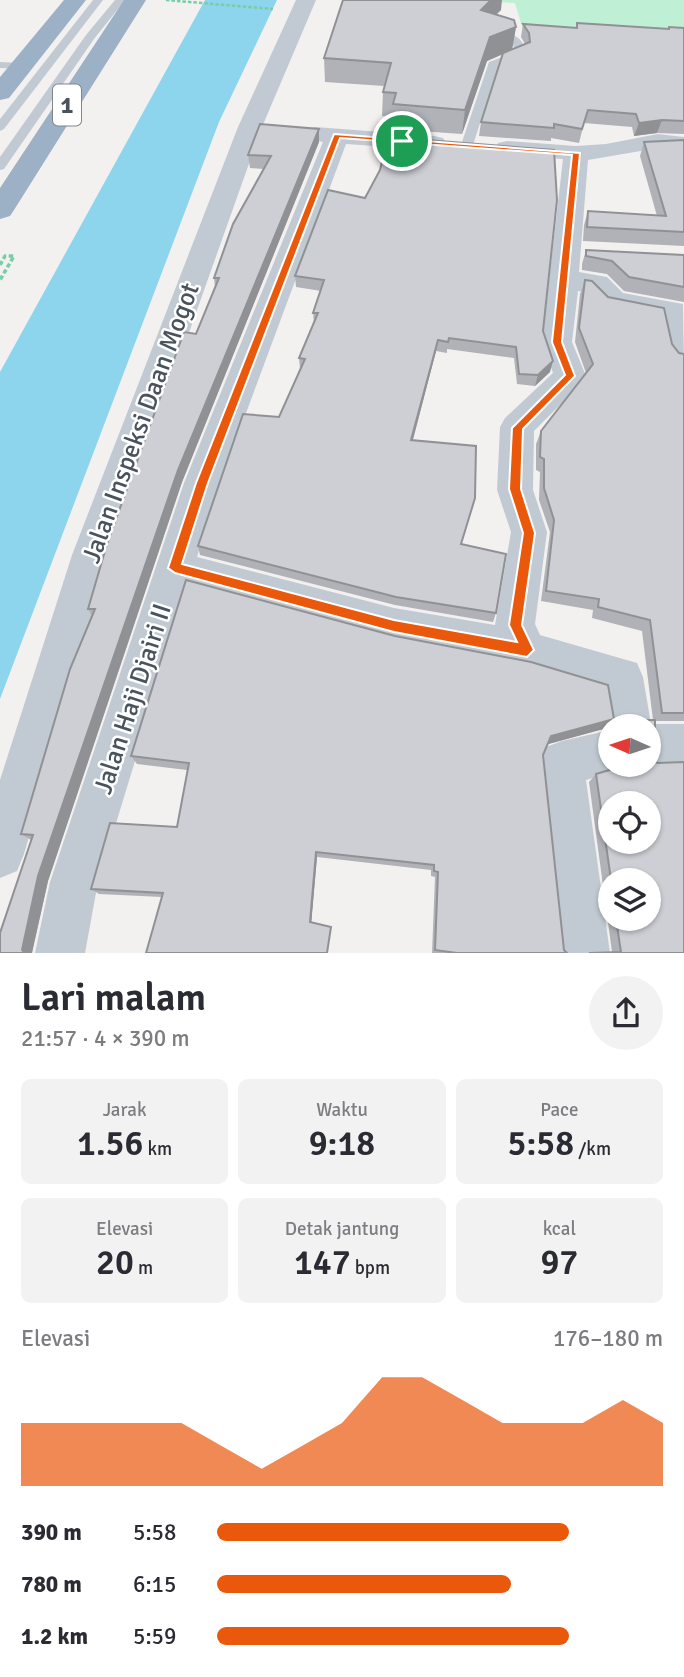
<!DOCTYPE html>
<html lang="id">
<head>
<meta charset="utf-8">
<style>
  :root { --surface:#fff; --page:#f2f2f3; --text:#2b2b33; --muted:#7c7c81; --accent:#ea580c }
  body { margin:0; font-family:Signika,sans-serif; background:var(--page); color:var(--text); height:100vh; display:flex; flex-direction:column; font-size:26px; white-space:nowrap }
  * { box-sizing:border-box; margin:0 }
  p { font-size:23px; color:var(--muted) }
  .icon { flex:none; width:38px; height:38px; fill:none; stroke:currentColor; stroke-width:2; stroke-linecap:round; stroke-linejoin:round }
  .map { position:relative; height:953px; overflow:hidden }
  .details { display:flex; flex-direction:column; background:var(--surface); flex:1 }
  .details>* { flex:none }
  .needle { width:46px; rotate:273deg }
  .fabs { position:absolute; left:598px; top:714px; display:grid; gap:14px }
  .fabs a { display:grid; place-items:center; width:63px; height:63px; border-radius:50%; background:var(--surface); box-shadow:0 2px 5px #0004; font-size:35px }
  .pin { position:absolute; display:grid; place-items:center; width:60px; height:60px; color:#fff; margin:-30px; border:4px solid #fff; border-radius:50%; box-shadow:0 2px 7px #0007 }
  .round { display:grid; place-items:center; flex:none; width:74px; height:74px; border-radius:37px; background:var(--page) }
  .summary { display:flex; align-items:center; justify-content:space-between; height:119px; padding:0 21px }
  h1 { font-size:38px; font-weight:600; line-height:52px }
  .stats { display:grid; grid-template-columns:repeat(3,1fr); gap:10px; height:119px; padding:7px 21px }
  .stats div { display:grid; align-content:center; border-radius:10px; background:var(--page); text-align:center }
  .stats b { font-size:35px; font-weight:600 }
  .stats small { font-size:19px; font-weight:400 }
  .stats p { font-size:19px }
  .chart { height:196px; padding:14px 21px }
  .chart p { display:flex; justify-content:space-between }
  .chart svg { width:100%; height:126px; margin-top:7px; fill:var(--accent); opacity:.7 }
  ul { padding:0 21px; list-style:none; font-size:23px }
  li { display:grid; grid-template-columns:112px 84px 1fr; align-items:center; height:52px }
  li i { height:18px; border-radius:9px; background:var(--accent) }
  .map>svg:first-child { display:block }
  .green { fill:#bfefd4 }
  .water { fill:#8dd5ec }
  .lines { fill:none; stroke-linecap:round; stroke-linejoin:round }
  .path-far1 { stroke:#77cea6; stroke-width:2.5; stroke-dasharray:3.5 2; stroke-linecap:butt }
  .path { stroke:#77cea6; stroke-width:3.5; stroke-dasharray:4.5 2.5; stroke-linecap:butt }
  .service { fill:#c1cad2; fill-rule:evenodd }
  .minor { fill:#c1cad2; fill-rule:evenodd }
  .trunk { fill:#9cb0c6; fill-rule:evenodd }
  .wall { fill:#b0b2b7; fill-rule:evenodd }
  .shaded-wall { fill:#909195 }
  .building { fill:#cdcfd5; stroke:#909195; stroke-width:2; fill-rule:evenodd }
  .route { fill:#ea580c; stroke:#fff; stroke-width:2; fill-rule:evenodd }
  .labels { text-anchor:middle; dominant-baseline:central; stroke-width:5; stroke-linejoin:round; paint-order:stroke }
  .shield { fill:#fff; stroke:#7f878e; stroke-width:2 }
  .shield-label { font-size:24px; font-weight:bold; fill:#48535e }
  .street-label { font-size:26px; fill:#48535e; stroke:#fff }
</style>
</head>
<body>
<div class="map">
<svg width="684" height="953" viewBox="0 0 684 953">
  <rect width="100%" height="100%" fill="#f3f0f0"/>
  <path class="green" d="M448,0h236v41l-160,-8 -9,-30z"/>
  <path class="water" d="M205,0h72l-58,122 -219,577v-327z"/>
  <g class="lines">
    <path class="path-far1" d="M166,0l107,9"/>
    <path class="path" d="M0,265l5,-9h9l-14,24"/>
    <path class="service" d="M93,0h10l-99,129 -4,2v-12z
      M115,0h10l-31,39 -90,130 -4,1v-13l86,-122z
      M491,29c17,4 34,5 34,25l-26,10 -26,81 -6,4 -6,-4 28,-83 26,-10 -3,-11 -25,-7 -1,-2z
      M0,62l21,1 5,3 -5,3 -21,-1z"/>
    <path class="minor" d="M296,0h20l-54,127 -152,428 -86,299 -7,17 -17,7v-98l72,-225 166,-428z
      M315,127l119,9 9,2 3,5 -3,5 -9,2 -88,-6 -126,339 -23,74 197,51 101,17 16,-93 -14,-42 3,-63 5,-9 48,-45 -11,-31 21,-183 -56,-4 -9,-2 -3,-5 3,-5 9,-2 69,5 30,-2 52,-10 26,3v14l-26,-3 -70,12 -9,112 28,5 16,16 60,11 1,63 -11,-3 -5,-8 -8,-37 -56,-11 -15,-16 -11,-1 -6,51 14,34 -5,8 -47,47 -1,59 14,42 -12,92 5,11 97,28 6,14 8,47h33v44h-35l-8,-3h8v-39h-38v39h17l-1,3 -41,12 24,173h-50l-20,-190 6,-16 16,-6 48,-11 -7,-38 -76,-23 -133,-25 -206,-56 -90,294 -13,71h-50l15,-71 134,-399 139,-341 -16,-3 -4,-5 4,-5z"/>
    <path class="trunk" d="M64,0h22l-77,98 -9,2v-23z
      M124,0h22l-132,210 -4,6 -10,3v-31z"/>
  </g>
  <path class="wall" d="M501,10l-5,4 20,13 -4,22 13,-5 -4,-7 2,-13 53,4 1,-5 91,6 1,-2 15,1v106l-27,-1 -23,3 -2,-9 -48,-4 -5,20 -28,-5v3l-72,-5 2,-14 22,-68 -16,7 -25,73 -70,-5 1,-12 -11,-1 1,-24 1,-6 -59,-4 -1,-24z
    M684,140v106l-101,-5 1,-16 4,-14 69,5 -17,-60 4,-14z
    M319,142l-137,340 -134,399 -16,71 -1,-112 -10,-6 71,-218 -4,-7 127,-322 -1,-9 49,-109 -13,-1 -2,-13z
    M328,190l215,141 7,41 -15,14 -18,-2 -3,-26 -67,-9v4l-11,-2 -23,89 62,58 -14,47 35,68 -3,9 -98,-17 -195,-50 -2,-9 81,-129 21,-48 -1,-11 15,-35 -1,-10 8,-22 -25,-4 -1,-11z
    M586,250l98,5v47l-60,-11 -17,-17 -25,-4v-6z
    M585,280l87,64 7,9 5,1v367h-29v33l-6,6v-34h-33l5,-6h32l-11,-89 -50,-13 1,-8 -52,-9 9,-69 -11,-32 1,-28 -4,-2v-26l5,-13 45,-58 -11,-31 5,-48z
    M607,728l-59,16 -5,11 21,195 3,3h-135l3,-76 -4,-1v-6l-114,-13 -6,66 20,8 -169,-34 -63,-3 -8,-5 86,-62 10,-57 -50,-6 -6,-8z
    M596,774l88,179 -72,-1 -23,-170zM611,880l38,39h-38z"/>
  <path class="shaded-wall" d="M491,0h11l-1,10 -23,23 3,-23z
    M516,27l-4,23 -25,11 -25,73 3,-24 25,-73z
    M662,120l-5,13 -23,3 5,-13z
    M319,129v13l-137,340 -134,399 -16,72h-7l-3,-3 16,-74 140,-406z
    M438,340l-2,11 -26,99 1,-10z
    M553,361l-3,11 -15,14 3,-11z
    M614,719l-7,9 -62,17 6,-9z
    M316,852l1,5 -6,69 -1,-4z"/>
  <path class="building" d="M343,0h148l-10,10 33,10 2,7 -26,10 -25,73 -72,-6 3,-11 -13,-1 8,-29 -67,-5z
    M577,23l92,6v-2l15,1v93l-22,-1 -23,3 -3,-9 -48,-4 -6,19 -28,-5v4l-73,-6 22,-69 27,-11 -1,-9 -6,-9 54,4z
    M260,124l59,5 -141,341 -140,406 -16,74 3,3h-25v-20l33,-98 -12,-1 49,-165 25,-60h-7l19,-65 77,-212 12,2 23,-56h-5l19,-54 38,-68 -23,-1z
    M388,137l166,13 3,50 -14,131 10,30 -15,14 -19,-1 -3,-27 -67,-9 -1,4 -10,-2 -27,100 65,6 -1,52 -14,46 45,10 -10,59 -100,-16 -198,-51 45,-132 36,3 26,-58 -6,-1 19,-45h-5l11,-33 -29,-4 33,-86 37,8 15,-28z
    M684,140v92l-97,-5 1,-16 78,5 -22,-74z
    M586,250l98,5v32l-55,-10 -17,-16 -26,-5z
    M585,280l7,1 16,16 56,11 8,36 7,9 5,1v359h-22l-12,-93 -52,-13 1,-8 -53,-8 8,-71 -10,-32v-29l-4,-2 1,-26 52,-67 -14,-36z
    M186,580l209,56 136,26 77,23 6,34 -63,17 -8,19 21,195 3,3h-110l-22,-3 3,-78 -4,-1v-6l-118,-13 -6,70 21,5 -4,26h-181l17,-60 -72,-4 19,-66 67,4 12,-64 -58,-7z
    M621,720h34v34l-6,1v-29h-28z
    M649,760l9,3 26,-1v191h-95l32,-1 -5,-33h33v-39h-38l-15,-106 30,-9h23zM611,803h38v39h-38z"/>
  <path class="route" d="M334,134l246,19 -18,189 13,34 -52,53 -2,60 14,44 -13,92 12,25 -7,7 -133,-25 -219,-59 -7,-5 28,-85zM340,138l232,17 -20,187 13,33 -53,53 -3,61 14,44 -14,92 8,17 -123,-22 -212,-56 26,-81z"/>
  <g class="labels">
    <rect class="shield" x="53" y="84.5" width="28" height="41" rx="5"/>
    <g class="shield-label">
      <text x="67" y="105">1</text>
    </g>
    <g class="street-label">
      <text transform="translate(141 423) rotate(-70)">Jalan Inspeksi Daan Mogot</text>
      <text transform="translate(133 699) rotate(-72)">Jalan Haji Djairi II</text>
    </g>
  </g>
</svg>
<div class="fabs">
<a><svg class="needle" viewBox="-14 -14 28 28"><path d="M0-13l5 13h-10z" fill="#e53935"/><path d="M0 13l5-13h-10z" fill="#7c7c81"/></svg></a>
<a><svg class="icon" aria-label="locate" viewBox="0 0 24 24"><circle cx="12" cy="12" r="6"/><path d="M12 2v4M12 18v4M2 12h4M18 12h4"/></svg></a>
<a><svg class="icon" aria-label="layers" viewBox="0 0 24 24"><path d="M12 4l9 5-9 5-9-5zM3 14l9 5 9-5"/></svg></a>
</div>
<div class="pin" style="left:402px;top:141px;background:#1e9e55"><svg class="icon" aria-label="arrive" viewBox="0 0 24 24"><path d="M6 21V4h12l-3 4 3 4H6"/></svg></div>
</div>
<section class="details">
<div class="summary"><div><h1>Lari malam</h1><p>21:57 · 4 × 390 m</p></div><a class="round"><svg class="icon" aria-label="share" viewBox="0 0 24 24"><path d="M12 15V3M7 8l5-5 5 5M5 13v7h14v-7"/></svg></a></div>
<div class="stats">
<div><p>Jarak</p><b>1.56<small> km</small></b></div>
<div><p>Waktu</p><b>9:18</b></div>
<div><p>Pace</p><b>5:58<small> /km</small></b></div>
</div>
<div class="stats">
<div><p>Elevasi</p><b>20<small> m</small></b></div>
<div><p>Detak jantung</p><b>147<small> bpm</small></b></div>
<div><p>kcal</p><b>97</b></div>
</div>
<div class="chart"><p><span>Elevasi</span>176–180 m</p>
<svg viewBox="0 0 160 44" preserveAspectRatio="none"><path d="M0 44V22L10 22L20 22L30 22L40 22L50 30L60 38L70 30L80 22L90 6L100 6L110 14L120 22L130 22L140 22L150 14L160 22V44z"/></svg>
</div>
<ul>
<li><b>390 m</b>5:58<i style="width:79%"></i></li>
<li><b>780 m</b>6:15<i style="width:66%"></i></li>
<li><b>1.2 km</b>5:59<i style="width:79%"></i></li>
</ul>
</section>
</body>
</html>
